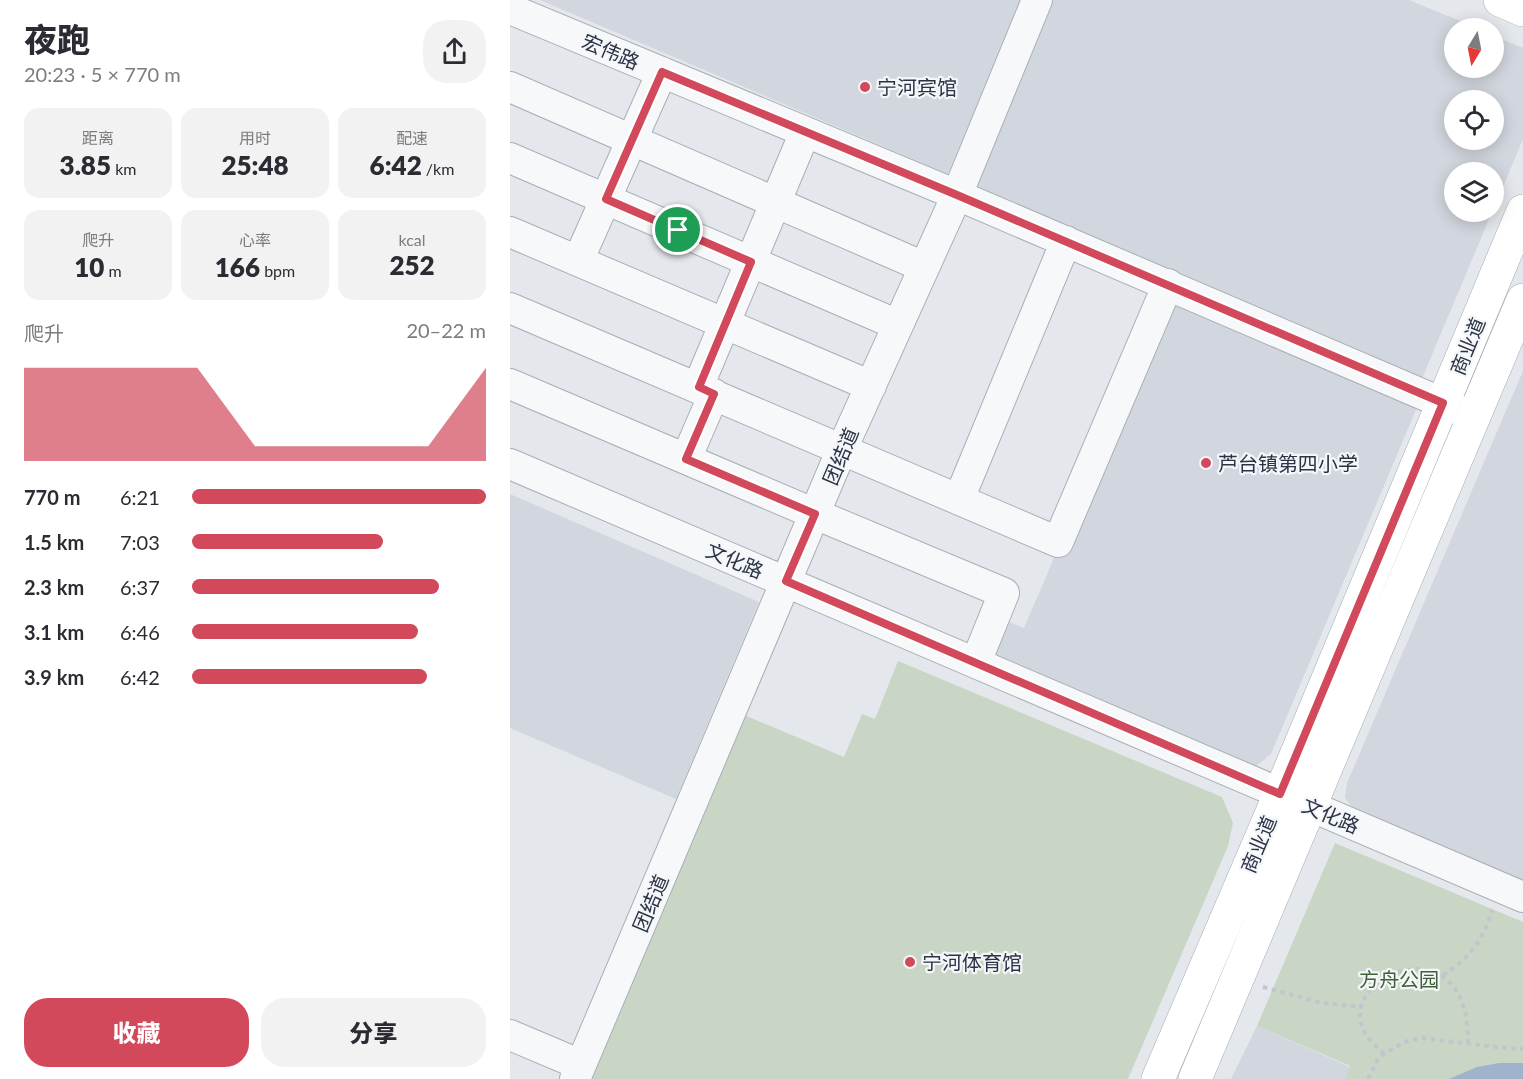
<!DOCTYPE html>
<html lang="zh">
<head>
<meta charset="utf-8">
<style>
  :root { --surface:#fff; --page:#f2f2f3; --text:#2b2b33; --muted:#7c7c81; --accent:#d1495b }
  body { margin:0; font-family:Lato,"Noto Sans SC",sans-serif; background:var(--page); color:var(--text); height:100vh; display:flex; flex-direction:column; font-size:22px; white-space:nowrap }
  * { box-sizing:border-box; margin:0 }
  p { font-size:20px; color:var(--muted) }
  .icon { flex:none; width:33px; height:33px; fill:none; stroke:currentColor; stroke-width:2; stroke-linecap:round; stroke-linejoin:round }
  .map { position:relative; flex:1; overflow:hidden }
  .panel { display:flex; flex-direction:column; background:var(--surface); width:510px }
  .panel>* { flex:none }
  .needle { width:39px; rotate:190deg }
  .controls { position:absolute; left:934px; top:18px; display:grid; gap:12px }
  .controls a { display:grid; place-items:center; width:60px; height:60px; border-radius:50%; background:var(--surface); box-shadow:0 3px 15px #0003; font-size:30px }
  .pin { position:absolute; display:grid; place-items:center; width:51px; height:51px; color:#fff; margin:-26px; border:3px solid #fff; border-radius:50%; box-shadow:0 2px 6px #0007 }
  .round { display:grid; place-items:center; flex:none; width:63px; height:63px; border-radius:24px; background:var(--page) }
  .headline { display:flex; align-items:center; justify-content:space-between; height:102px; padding:0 24px }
  h1 { font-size:33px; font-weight:800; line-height:45px }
  .figures { display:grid; grid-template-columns:repeat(3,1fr); gap:9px; height:102px; padding:6px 24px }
  .figures div { display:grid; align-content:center; border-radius:15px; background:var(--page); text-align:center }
  .figures b { font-size:26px; font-weight:800 }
  .figures small { font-size:16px; font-weight:400 }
  .figures p { font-size:16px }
  .chart { height:168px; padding:12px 24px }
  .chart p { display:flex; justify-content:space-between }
  .chart svg { width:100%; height:108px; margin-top:6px; fill:var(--accent); opacity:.7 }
  .button { display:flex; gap:12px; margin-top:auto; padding:12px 24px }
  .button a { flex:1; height:69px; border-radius:24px; background:var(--accent); color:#fff; font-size:24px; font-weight:800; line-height:69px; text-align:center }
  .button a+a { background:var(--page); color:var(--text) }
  ul { padding:0 24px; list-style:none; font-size:20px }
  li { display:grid; grid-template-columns:96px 72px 1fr; align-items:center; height:45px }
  li i { height:15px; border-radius:8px; background:var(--accent) }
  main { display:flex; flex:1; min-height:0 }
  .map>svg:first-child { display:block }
  .built { fill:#d2d6de; fill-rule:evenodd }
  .park { fill:#c9d6c5 }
  .water { fill:#9fb4cc }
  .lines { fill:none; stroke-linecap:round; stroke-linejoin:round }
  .minor-casing { stroke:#a9aeb7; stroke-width:32 }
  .major-casing { stroke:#a3abb8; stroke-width:34 }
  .path { stroke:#c2c5cb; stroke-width:4; stroke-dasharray:4.5 4.5; stroke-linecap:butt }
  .minor { stroke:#f7f8fa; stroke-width:30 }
  .major { stroke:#fff; stroke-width:33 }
  .route-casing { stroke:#fff; stroke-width:12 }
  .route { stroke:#d1495b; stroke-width:8 }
  .poi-dot { fill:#d1495b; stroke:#f4f6f9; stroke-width:2 }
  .labels { text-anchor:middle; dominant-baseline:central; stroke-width:4.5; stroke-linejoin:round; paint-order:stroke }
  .street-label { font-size:20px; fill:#2b3445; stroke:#f4f6f9 }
  .poi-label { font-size:20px; fill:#2b3445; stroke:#f4f6f9; text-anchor:start }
  .park-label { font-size:20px; fill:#3f6138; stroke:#f4f6f9 }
</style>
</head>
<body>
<main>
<section class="panel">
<div class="headline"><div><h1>夜跑</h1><p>20:23 · 5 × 770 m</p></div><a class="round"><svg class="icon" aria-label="share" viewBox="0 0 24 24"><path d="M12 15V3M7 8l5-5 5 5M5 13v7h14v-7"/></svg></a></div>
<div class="figures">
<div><p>距离</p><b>3.85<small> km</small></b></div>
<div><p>用时</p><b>25:48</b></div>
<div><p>配速</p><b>6:42<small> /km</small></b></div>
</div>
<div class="figures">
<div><p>爬升</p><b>10<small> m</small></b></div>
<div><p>心率</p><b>166<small> bpm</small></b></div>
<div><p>kcal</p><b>252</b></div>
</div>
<div class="chart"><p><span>爬升</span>20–22 m</p>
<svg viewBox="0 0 160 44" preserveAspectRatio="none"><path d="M0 44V6L10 6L20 6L30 6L40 6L50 6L60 6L70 22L80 38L90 38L100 38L110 38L120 38L130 38L140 38L150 22L160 6V44z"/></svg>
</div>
<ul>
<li><b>770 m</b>6:21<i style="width:100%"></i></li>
<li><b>1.5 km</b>7:03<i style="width:65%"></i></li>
<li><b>2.3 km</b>6:37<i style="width:84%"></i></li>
<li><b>3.1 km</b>6:46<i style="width:77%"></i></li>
<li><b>3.9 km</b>6:42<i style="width:80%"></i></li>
</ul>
<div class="button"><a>收藏</a><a>分享</a></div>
</section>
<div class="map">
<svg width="1013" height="1079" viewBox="0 0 1013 1079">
  <rect width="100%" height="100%" fill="#e4e7ec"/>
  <path class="built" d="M30,0h484l-76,174z
    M542,0h357l68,28h-22v40h39v-32l29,12v91l-29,69v-36h-39v40h37l-71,169 -143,-61 -304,-134zM945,100h39v40h-39z
    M656,297l252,108 -147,349 -16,13 -266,-113 15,-34 20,8z
    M1013,371v511l-169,-73 -9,-11 2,-15z
    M0,494l249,108 -83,197 -166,-71z
    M747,1026l93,41 -5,12h-114z"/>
  <path class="park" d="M388,661l324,136 11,26 -5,23 -100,233h-536l152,-364 100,42 18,-43 13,5z
    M825,843l188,79v157h-178l5,-13 -93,-40z"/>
  <path class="water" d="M989,1063h24v16h-74l28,-12z"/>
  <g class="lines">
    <g class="minor-casing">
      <path id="minor" d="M0,9l447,186 509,218
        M0,87l414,180
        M0,158l388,167
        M0,232l361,154
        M68,261l84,-189
        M0,308l548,234 110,-258
        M0,384l305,130 189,79 -28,69
        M188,387l107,-255
        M176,459l28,-65
        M0,464l1013,433
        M449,499l107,-258
        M0,1035l71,30
        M65,1079l211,-498 56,-132 115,-254 80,-195"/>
    </g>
    <g class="major-casing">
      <path id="major" d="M990,0l23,10
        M648,1079l122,-285 243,-583
        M685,1079l328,-779"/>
    </g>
    <path class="path" d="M933,975c25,-15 41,-36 49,-65
      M753,987l59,16 40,4
      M874,1054c-6,-7 -14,-13 -19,-21 -33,-56 105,-115 103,10
      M858,1079l11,-22 25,-15 18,-4 75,9 26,2"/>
    <use href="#minor" class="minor"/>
    <use href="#major" class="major"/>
  </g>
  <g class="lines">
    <g class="route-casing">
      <path id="route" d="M152,72l295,123 486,208 -163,391 -494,-213 29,-67 -129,-55 28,-65 -15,-7 52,-125 -145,-63z"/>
    </g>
    <use href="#route" class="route"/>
  </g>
  <g class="poi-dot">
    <circle cx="355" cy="87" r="6"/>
    <circle cx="696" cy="463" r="6"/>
    <circle cx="400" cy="962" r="6"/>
  </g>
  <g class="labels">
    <g class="street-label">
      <text transform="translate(101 51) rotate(23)">宏伟路</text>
      <text transform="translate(957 346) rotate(-68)">商业道</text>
      <text transform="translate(330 456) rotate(-67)">团结道</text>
      <text transform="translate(225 560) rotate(23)">文化路</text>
      <text transform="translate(821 815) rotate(23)">文化路</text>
      <text transform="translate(748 844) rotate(-67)">商业道</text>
      <text transform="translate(140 903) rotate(-67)">团结道</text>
    </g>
    <g class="poi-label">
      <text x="367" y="87">宁河宾馆</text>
      <text x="708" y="463">芦台镇第四小学</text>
      <text x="412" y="962">宁河体育馆</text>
    </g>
    <g class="park-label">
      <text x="889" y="979">方舟公园</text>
    </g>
  </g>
</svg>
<div class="controls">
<a><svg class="needle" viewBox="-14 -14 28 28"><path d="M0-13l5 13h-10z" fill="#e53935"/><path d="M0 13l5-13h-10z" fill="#7c7c81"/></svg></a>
<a><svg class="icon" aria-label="locate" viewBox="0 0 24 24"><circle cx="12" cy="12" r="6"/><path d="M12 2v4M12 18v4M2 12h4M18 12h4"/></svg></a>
<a><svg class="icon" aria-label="layers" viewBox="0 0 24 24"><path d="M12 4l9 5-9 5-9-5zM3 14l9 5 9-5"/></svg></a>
</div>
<div class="pin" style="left:168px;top:230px;background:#1e9e55"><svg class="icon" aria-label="arrive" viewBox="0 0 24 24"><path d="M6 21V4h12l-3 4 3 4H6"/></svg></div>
</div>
</main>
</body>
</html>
